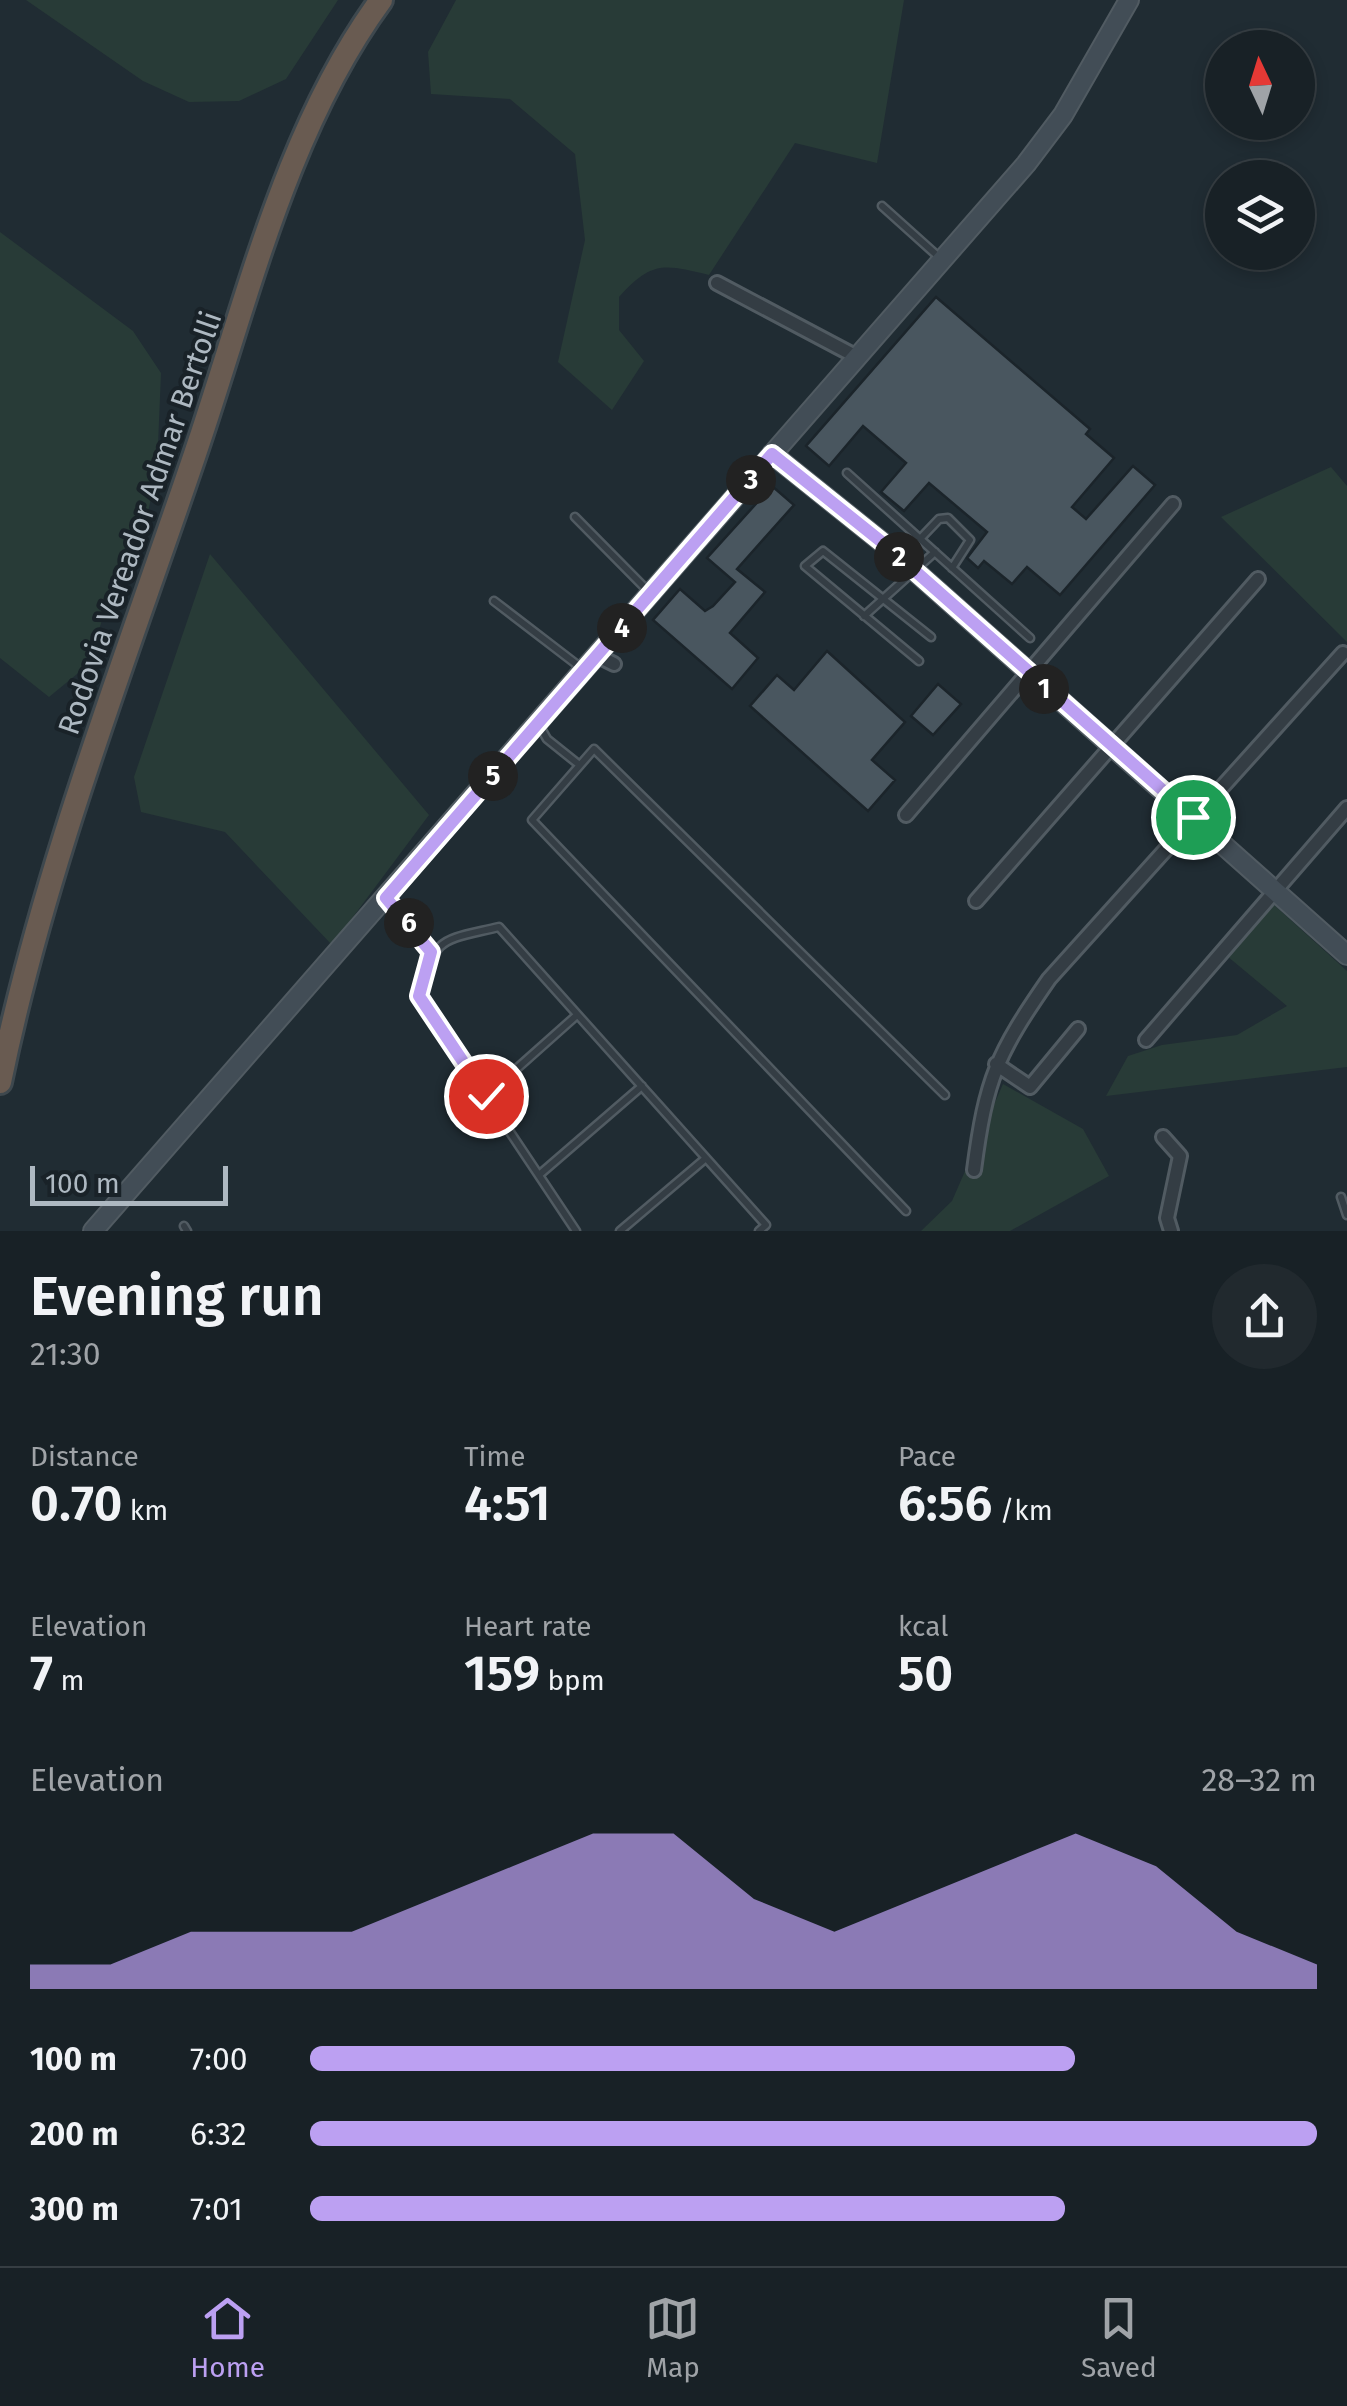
<!DOCTYPE html>
<html lang="en">
<head>
<meta charset="utf-8">
<style>
  :root { --surface:#182126; --page:#21292e; --text:#f1f3f6; --muted:#9fa3a7; --line:#363e43; --accent:#bca0f2 }
  body { margin:0; font-family:"Fira Sans",sans-serif; background:var(--page); color:var(--text); height:100vh; display:flex; flex-direction:column; font-size:38px; white-space:nowrap }
  * { box-sizing:border-box; margin:0 }
  p { font-size:32px; color:var(--muted) }
  .icon { flex:none; width:55px; height:55px; fill:none; stroke:currentColor; stroke-width:2; stroke-linecap:round; stroke-linejoin:round }
  .map { position:relative; height:1231px; overflow:hidden }
  .details { display:flex; flex-direction:column; background:var(--surface); flex:1 }
  .details>* { flex:none }
  .needle { width:65px; rotate:356deg }
  .controls { position:absolute; left:1205px; top:30px; display:grid; gap:20px }
  .controls a { display:grid; place-items:center; width:110px; height:110px; border-radius:50%; background:var(--surface); box-shadow:0 5px 15px #0003,0 0 0 2px var(--line); font-size:50px }
  .scale { position:absolute; left:30px; bottom:25px; width:198px; box-sizing:border-box; padding-left:10px; border:5px solid #adb8c1; border-top:0; font-size:28px; line-height:35px; white-space:nowrap; color:#adb8c1; -webkit-text-stroke:8px #192228; paint-order:stroke }
  .pin { position:absolute; display:grid; place-items:center; width:85px; height:85px; color:#fff; margin:-42px; border:5px solid #fff; border-radius:50%; box-shadow:0 2px 10px #0007 }
  .km { position:absolute; width:50px; height:50px; margin:-25px; border-radius:50%; background:#222; color:#fff; font-size:28px; line-height:50px; text-align:center }
  .round { display:grid; place-items:center; flex:none; width:105px; height:105px; border-radius:52px; background:var(--page) }
  .overview { display:flex; align-items:center; justify-content:space-between; height:170px; padding:0 30px }
  h1 { font-size:55px; font-weight:600; line-height:75px }
  .figures { display:grid; grid-template-columns:repeat(3,1fr); gap:15px; height:170px; padding:10px 30px }
  .figures div { display:grid; align-content:center }
  .figures b { font-size:50px; font-weight:600 }
  .figures small { font-size:28px; font-weight:400 }
  .figures p { font-size:28px }
  .chart { height:280px; padding:20px 30px }
  .chart p { display:flex; justify-content:space-between }
  .chart svg { width:100%; height:180px; margin-top:10px; fill:var(--accent); opacity:.7 }
  ul { padding:0 30px; list-style:none; font-size:32px }
  li { display:grid; grid-template-columns:160px 120px 1fr; align-items:center; height:75px }
  li i { height:25px; border-radius:12px; background:var(--accent) }
  .tabs { display:flex; justify-content:space-around; align-items:center; height:140px; border-top:2px solid var(--line); background:var(--surface); font-size:28px; color:var(--muted) }
  .tabs a { display:grid; justify-items:center; gap:5px }
  .tabs .active { color:var(--accent) }
  .map>svg:first-child { display:block }
  .green { fill:#283b37 }
  .building { fill:#49565f; stroke:#1b242a; stroke-width:2.5 }
  .lines { fill:none; stroke-linecap:round; stroke-linejoin:round }
  .lane-casing { stroke:#515b62; stroke-width:11 }
  .street-casing { stroke:#515b62; stroke-width:18 }
  .secondary-casing { stroke:#515b62; stroke-width:22 }
  .highway-casing { stroke:#3e484e; stroke-width:28 }
  .lane { stroke:#343d44; stroke-width:6 }
  .street { stroke:#343d44; stroke-width:12 }
  .secondary { stroke:#424d56; stroke-width:18 }
  .highway { stroke:#695b51; stroke-width:22 }
  .route-casing { stroke:#fff; stroke-width:20 }
  .route { stroke:#bca0f2; stroke-width:12 }
  .labels { text-anchor:middle; dominant-baseline:central; stroke-width:8; stroke-linejoin:round; paint-order:stroke }
  .street-label { font-size:30px; fill:#adb8c1; stroke:#192228 }
</style>
</head>
<body>
<div class="map">
<svg width="1347" height="1231" viewBox="0 0 1347 1231">
  <rect width="100%" height="100%" fill="#202c33"/>
  <path class="green" d="M26,0h312l-52,79 -47,22 -50,1 -46,-21z
    M456,0h448l-27,163 -82,-20 -86,132c-46,-11 -57,-14 -90,22v33l25,31 -32,49 -54,-48 27,-122 -10,-86 -65,-55 -79,-5 -3,-42z
    M0,232l133,99 28,42 -4,96 -11,53 -43,95 -15,48 -39,32 -49,-39z
    M1331,467l16,19v156l-126,-125z
    M210,554l219,261 -97,130 -107,-113 -84,-20 -7,-35z
    M1272,903l75,68v96l-241,29 22,-40 34,-11 75,-10 50,-29 -60,-50z
    M1003,1084l80,45 26,47 -99,55h-89l31,-30z"/>
  <path class="building" d="M936,297l154,132 -4,5 28,24 -42,49 14,12 47,-53 22,19 -95,110 -33,-28 -15,17 -28,-23 -6,7 -11,-10 20,-26 -58,-49 -25,28 -23,-19 25,-29 -43,-37 -34,40 -23,-20z
    M772,486l22,19 -57,64 28,23 -35,41 28,25 -26,31 -79,-69 27,-31 25,22 8,-5 22,-24 -28,-24z
    M827,651l78,71 -33,38 23,20 -27,31 -118,-105 27,-31 17,15z
    M938,684l23,20 -28,31 -22,-19z"/>
  <g class="lines">
    <g class="lane-casing">
      <path id="lane" d="M882,206l59,53
        M847,473l183,165
        M575,517l72,73
        M920,539l19,-20 9,-1 22,22 -18,28
        M494,601l86,66
        M864,616l71,-64
        M919,661l-114,-95 18,-15 108,86
        M539,725l8,14 30,24
        M388,899l43,53
        M486,1096l91,-81
        M539,1175l103,-89
        M1341,1197l6,18
        M906,1211l-374,-391 62,-71 351,346
        M184,1226l3,5
        M576,1231l-157,-235c17,-61 21,-55 80,-69l267,298 -7,6
        M620,1231l86,-73"/>
    </g>
    <g class="street-casing">
      <path id="street" d="M717,283l140,74
        M598,656l16,8
        M906,815l267,-311
        M976,901l282,-322
        M1146,1040l201,-232
        M996,1064l34,23 48,-58
        M1163,1137l17,19 -13,62 4,13
        M974,1170c12,-92 23,-116 75,-191l294,-326"/>
    </g>
    <g class="secondary-casing">
      <path id="secondary" d="M772,454l116,93 459,408
        M93,1231l933,-1067 37,-49 66,-115"/>
    </g>
    <g class="highway-casing">
      <path id="highway" d="M0,1082c44,-215 125,-421 195,-628 52,-152 90,-323 186,-454"/>
    </g>
    <use href="#lane" class="lane"/>
    <use href="#street" class="street"/>
    <use href="#secondary" class="secondary"/>
    <use href="#highway" class="highway"/>
  </g>
  <g class="lines">
    <g class="route-casing">
      <path id="route" d="M486,1096l-67,-100 12,-44 -45,-54 386,-444 116,93 305,270"/>
    </g>
    <use href="#route" class="route"/>
  </g>
  <g class="labels">
    <g class="street-label">
      <text transform="translate(140 523) rotate(-71)">Rodovia Vereador Admar Bertolli</text>
    </g>
  </g>
</svg>
<div class="controls">
<a><svg class="needle" viewBox="-14 -14 28 28"><path d="M0-13l5 13h-10z" fill="#e53935"/><path d="M0 13l5-13h-10z" fill="#9fa3a7"/></svg></a>
<a><svg class="icon" aria-label="layers" viewBox="0 0 24 24"><path d="M12 4l9 5-9 5-9-5zM3 14l9 5 9-5"/></svg></a>
</div>
<div class="scale">100 m</div>
<div class="pin" style="left:1193px;top:817px;background:#1e9e55"><svg class="icon" aria-label="arrive" viewBox="0 0 24 24"><path d="M6 21V4h12l-3 4 3 4H6"/></svg></div>
<div class="pin" style="left:486px;top:1096px;background:#d93025"><svg class="icon" aria-label="check" viewBox="0 0 24 24"><path d="M5 12l5 5 9-10"/></svg></div>
<b class="km" style="left:1044px;top:689px">1</b>
<b class="km" style="left:899px;top:557px">2</b>
<b class="km" style="left:751px;top:480px">3</b>
<b class="km" style="left:622px;top:628px">4</b>
<b class="km" style="left:493px;top:776px">5</b>
<b class="km" style="left:409px;top:923px">6</b>
</div>
<section class="details">
<div class="overview"><div><h1>Evening run</h1><p>21:30</p></div><a class="round"><svg class="icon" aria-label="share" viewBox="0 0 24 24"><path d="M12 15V3M7 8l5-5 5 5M5 13v7h14v-7"/></svg></a></div>
<div class="figures">
<div><p>Distance</p><b>0.70<small> km</small></b></div>
<div><p>Time</p><b>4:51</b></div>
<div><p>Pace</p><b>6:56<small> /km</small></b></div>
</div>
<div class="figures">
<div><p>Elevation</p><b>7<small> m</small></b></div>
<div><p>Heart rate</p><b>159<small> bpm</small></b></div>
<div><p>kcal</p><b>50</b></div>
</div>
<div class="chart"><p><span>Elevation</span>28–32 m</p>
<svg viewBox="0 0 160 44" preserveAspectRatio="none"><path d="M0 44V38L10 38L20 30L30 30L40 30L50 22L60 14L70 6L80 6L90 22L100 30L110 22L120 14L130 6L140 14L150 30L160 38V44z"/></svg>
</div>
<ul>
<li><b>100 m</b>7:00<i style="width:76%"></i></li>
<li><b>200 m</b>6:32<i style="width:100%"></i></li>
<li><b>300 m</b>7:01<i style="width:75%"></i></li>
</ul>
</section>
<nav class="tabs">
<a class="active"><svg class="icon" aria-label="home" viewBox="0 0 24 24"><path d="M3 11l9-7 9 7M6 9v11h12V9"/></svg>Home</a>
<a><svg class="icon" aria-label="map" viewBox="0 0 24 24"><path d="M3 6l6-2 6 2 6-2v14l-6 2-6-2-6 2zM9 4v14M15 6v14"/></svg>Map</a>
<a><svg class="icon" aria-label="saved" viewBox="0 0 24 24"><path d="M7 4h10v16l-5-4-5 4z"/></svg>Saved</a>
</nav>
</body>
</html>
